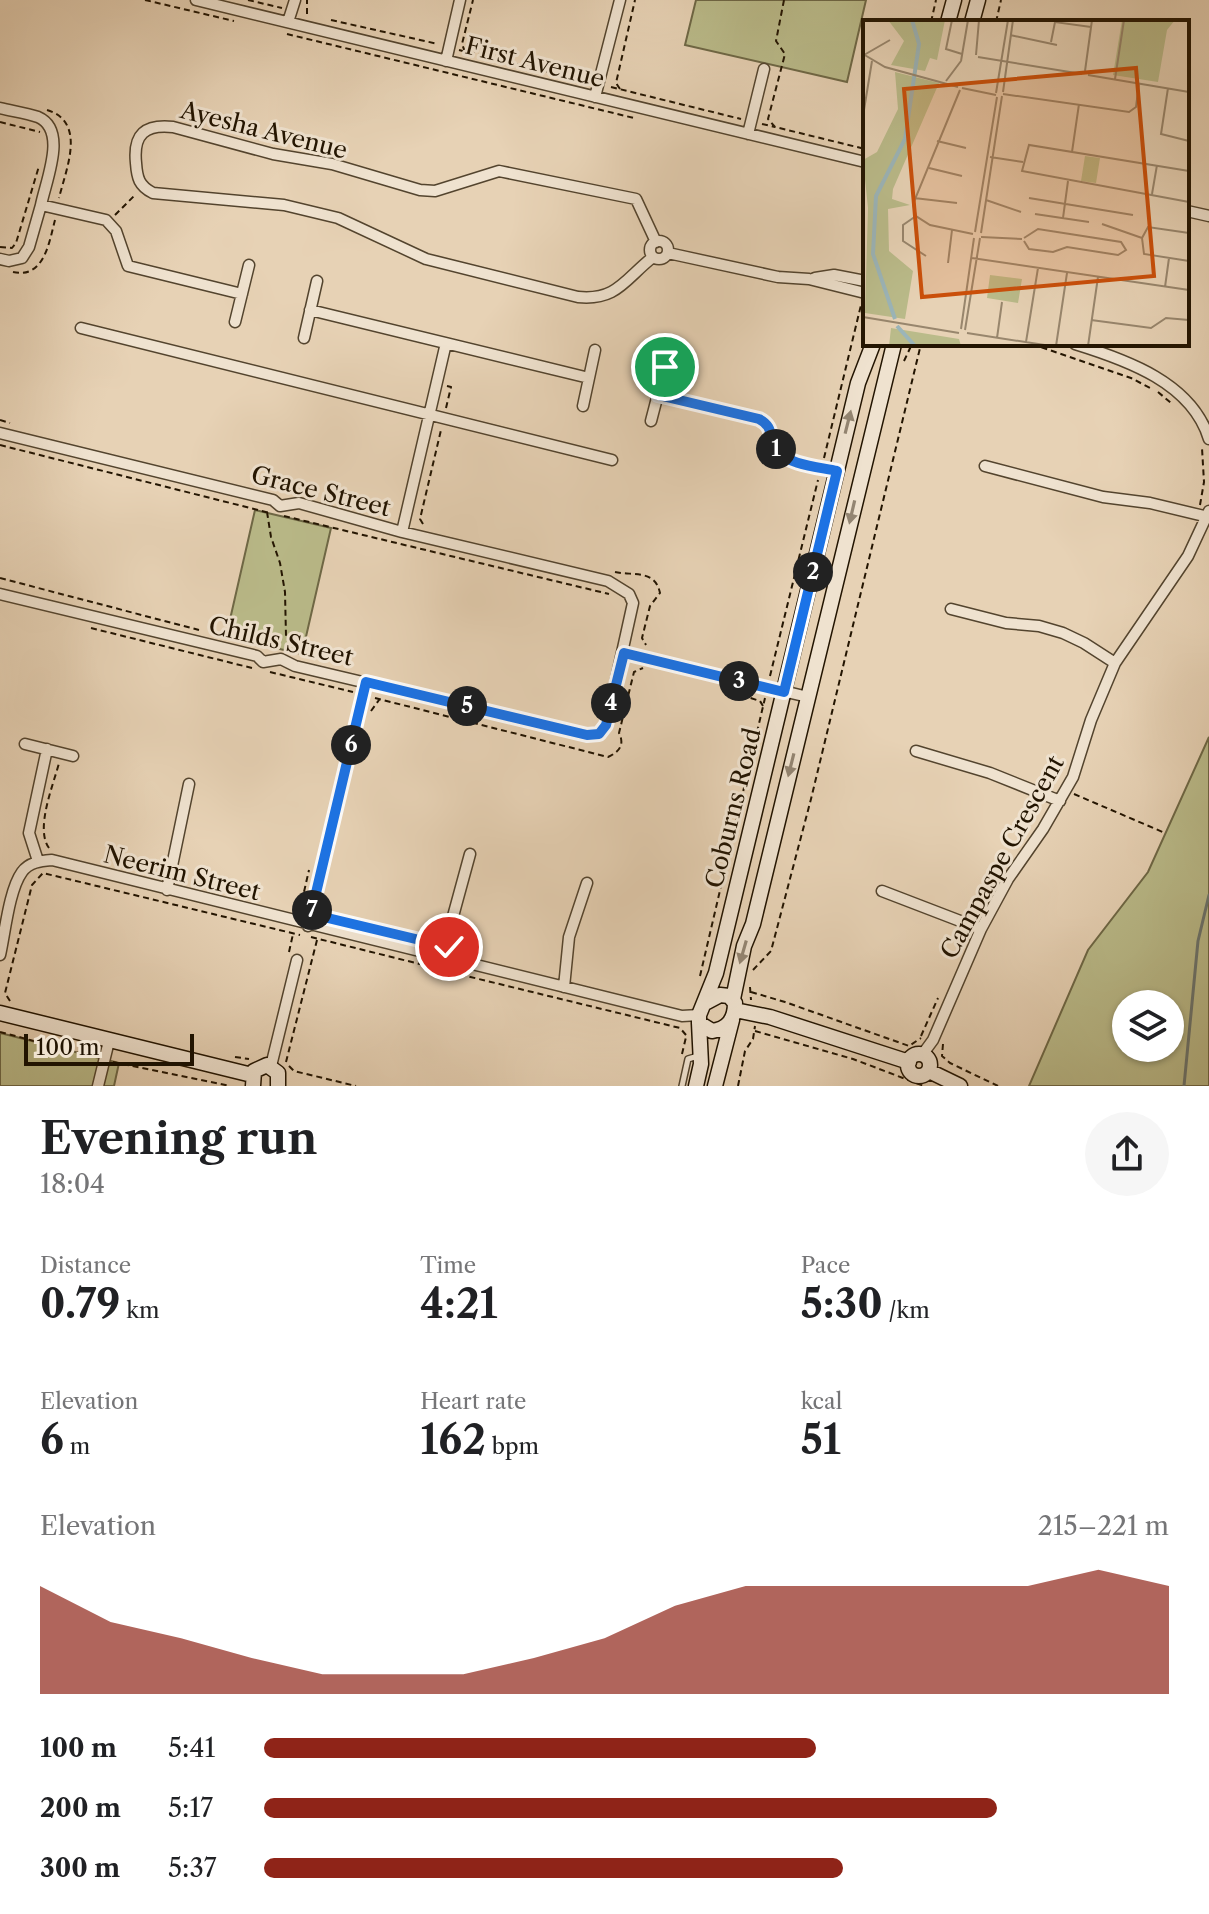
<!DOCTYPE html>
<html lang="en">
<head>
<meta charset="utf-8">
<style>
  :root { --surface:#fff; --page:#f6f6f6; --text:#202124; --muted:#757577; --accent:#8f2418 }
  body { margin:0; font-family:"Libre Caslon Text",serif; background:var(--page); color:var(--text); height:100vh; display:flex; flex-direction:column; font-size:30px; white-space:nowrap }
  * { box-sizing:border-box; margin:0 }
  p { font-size:26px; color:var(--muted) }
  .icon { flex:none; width:44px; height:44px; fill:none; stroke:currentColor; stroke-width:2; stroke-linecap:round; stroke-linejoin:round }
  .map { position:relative; height:1086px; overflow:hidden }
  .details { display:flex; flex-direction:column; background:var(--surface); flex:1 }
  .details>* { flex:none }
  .buttons { position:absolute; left:1112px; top:990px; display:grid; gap:16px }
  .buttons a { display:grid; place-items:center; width:72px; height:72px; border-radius:50%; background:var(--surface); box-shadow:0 2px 6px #0004; font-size:40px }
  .scale { position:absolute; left:24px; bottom:20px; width:170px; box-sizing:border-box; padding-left:8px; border:4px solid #221401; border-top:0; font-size:22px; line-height:28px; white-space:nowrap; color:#221401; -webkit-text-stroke:6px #efe2cf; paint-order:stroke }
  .pin { position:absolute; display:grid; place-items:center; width:68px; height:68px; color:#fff; margin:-34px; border:4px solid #fff; border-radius:50%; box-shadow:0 2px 8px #0007 }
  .km { position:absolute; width:40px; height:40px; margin:-20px; border-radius:50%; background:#222; color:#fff; font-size:22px; line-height:40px; text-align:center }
  .round { display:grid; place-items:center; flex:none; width:84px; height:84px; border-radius:42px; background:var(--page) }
  .headline { display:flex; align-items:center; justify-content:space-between; height:136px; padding:0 40px }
  h1 { font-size:44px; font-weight:700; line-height:60px }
  .stats { display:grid; grid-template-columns:repeat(3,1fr); gap:12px; height:136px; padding:8px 40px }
  .stats div { display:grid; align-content:center }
  .stats b { font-size:40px; font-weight:700 }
  .stats small { font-size:22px; font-weight:400 }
  .stats p { font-size:22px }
  .chart { height:224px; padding:16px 40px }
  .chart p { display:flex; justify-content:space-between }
  .chart svg { width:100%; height:144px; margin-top:8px; fill:var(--accent); opacity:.7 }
  ul { padding:0 40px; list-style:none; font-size:26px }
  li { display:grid; grid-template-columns:128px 96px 1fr; align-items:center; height:60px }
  li i { height:20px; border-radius:10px; background:var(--accent) }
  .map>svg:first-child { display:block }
  .green { fill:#babb8a; stroke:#6e6846; stroke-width:2; fill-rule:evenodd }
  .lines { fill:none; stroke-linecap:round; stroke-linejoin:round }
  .stream { stroke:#6b756f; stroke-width:3 }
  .lane-casing { stroke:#53442e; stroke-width:8 }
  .street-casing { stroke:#53442e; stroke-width:13 }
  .secondary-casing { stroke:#221401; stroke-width:17 }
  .path { stroke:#221401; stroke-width:2; stroke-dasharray:6 4; stroke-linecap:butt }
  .lane { stroke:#efe2cf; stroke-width:5 }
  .street { stroke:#efe2cf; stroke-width:10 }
  .secondary { stroke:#efe2cf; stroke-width:14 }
  .oneway { fill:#938572 }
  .route-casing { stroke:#fff; stroke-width:16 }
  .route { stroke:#1a73e8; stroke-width:10 }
  .labels { text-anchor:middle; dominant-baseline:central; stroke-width:6; stroke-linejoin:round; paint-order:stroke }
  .street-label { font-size:24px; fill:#221401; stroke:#efe2cf }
  .inset-river { fill:none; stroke:#9bb5b9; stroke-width:4 }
  .inset-road { fill:none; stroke:#98866d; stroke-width:2 }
  .view { fill:#ca4f0a; fill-opacity:0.15; stroke:#ca4f0a; stroke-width:4 }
  .inset-edge { fill:none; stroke:#221401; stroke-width:4 }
</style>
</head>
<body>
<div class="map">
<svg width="1209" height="1086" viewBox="0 0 1209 1086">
  <rect width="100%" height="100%" fill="#e7d2b5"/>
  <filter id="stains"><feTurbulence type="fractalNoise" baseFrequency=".0025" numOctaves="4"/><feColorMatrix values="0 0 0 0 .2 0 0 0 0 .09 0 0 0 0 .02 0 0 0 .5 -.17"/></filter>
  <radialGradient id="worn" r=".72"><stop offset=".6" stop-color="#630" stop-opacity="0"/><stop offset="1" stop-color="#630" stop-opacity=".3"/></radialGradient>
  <path class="green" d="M696,0h170l-19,82 -162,-37z
    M255,510l76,18 -29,126 -76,-17z
    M1209,737v349h-180l59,-136 60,-78zM1126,1004h44v44h-44z
    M0,1033l119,30 -5,23h-114z"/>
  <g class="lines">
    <path class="stream" d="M1184,1086l14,-145 11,-46"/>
    <g class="lane-casing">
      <path id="lane" d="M682,1086l6,-27 10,-3"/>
    </g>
    <g class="street-casing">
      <path id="street" d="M196,0l669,162
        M288,22l7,-22
        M446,61l14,-61
        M595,97l25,-97
        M0,108c12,3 26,5 38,9 30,13 8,63 3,88
        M748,134l16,-65
        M1187,211l22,5
        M650 250a9 9 0 1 1 18 0a9 9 0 1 1-18 0Z
        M668,253l110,24 31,2 56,14
        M653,257c-28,22 -36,44 -75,40l-152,-38 -88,-41 -54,-13 -131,-12c-14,-7 -16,-15 -17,-30 -3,-29 9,-39 37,-36l100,27 59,10 88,26 15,1 64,-20 137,28 20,43
        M0,259l9,2 13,-3 7,-11 12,-42 65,15 10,11 12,35 114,28
        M815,278l19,-3 31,6
        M310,310l279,68
        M235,322l14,-57
        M81,328l531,132
        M304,338l13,-57
        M1075,344c52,16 117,39 134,95
        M658,395l101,24c15,8 9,20 18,31 11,15 42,17 60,21
        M583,406l12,-56
        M651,421l14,-54
        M0,433l273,67 7,6 19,-3 103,29 206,49 21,13 4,9 -27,122 -7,9 -12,1 -292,-69 -14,-7 -18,3 -6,-6 -257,-62
        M985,466l118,31 47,6 58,14
        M402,532l44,-189
        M951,609l55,14 33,3 24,7 21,10 31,20
        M624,653l184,44
        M25,744l48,12
        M916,751l74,22 70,28
        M38,861l-9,-28 18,-84
        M167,890l22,-106
        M882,891l99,38
        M308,926l58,-244
        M0,955c5,-22 9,-65 22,-83 7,-10 19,-11 30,-12l630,156 17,-1
        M448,960l4,-40 18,-66
        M564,987l5,-50 18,-54
        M922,1055l11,-15 48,-111 27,-50 35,-50 30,-52 18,-57 24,-57 73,-107 21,-45
        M271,1066l26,-106
        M98,1086l11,-45"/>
    </g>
    <g class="secondary-casing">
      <path id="secondary" d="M948,22l6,-22
        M972,22l6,-22
        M733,999l11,-53 9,-22 141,-580
        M705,1003l15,-8 9,1 6,7c0,16 -7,26 -23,28l-13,-8v-8l17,-42 142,-590 15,-39
        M735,1010l35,7 139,45
        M0,1013l252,62
        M908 1065a11 11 0 1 1 22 0a11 11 0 1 1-22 0Z
        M929,1071l31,15
        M253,1086l1,-15 13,-6 11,8v13
        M696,1086l5,-22 -2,-41
        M715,1086l17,-66"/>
    </g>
    <path class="path" d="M145,0l89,21
      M248,0l34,8
      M784,0l-8,41 9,13 -17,65 7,8 90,22
      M307,14v-14
      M331,20l107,24
      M931,22l5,-22
      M996,22l5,-22
      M287,34l347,84
      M459,50l130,32
      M465,52l-3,-8 11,-44
      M611,87l130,32
      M620,89l-4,-6 19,-83
      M47,110c40,12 19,59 12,88
      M0,122l40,10
      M762,124l13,3
      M115,215l21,-21
      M0,247l12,1 4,-5 23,-77
      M13,272c31,7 36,-29 42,-52
      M1032,344l99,34 21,11
      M904,361l8,-17
      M1158,392l13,11
      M446,408l5,-21 -4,-1
      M0,420l10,3
      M0,445l270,68
      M824,458l37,-153
      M277,489l13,4
      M1200,505l4,-23 -2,-34
      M267,512l4,25 9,26 5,29 1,44 17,20
      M284,516l325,78
      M423,524l-3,-5 21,-89
      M615,572c18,4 40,-3 45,21l-10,13 -8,32 4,7
      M0,578l199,52
      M91,628l161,40
      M270,672l83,20
      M770,676l48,-196
      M722,689l38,12 3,5
      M375,698l233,59c11,-5 17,-12 11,-24l15,-61 9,-4
      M371,711l8,-11
      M1074,794l91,39
      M49,848c-14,-19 4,-62 10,-85
      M324,908l6,9
      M296,909l5,-4 8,-35
      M311,937l129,32
      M289,952l4,-18
      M753,970l18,-19 40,-152 110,-455
      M450,972l230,56 6,7
      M700,976l65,-278
      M750,987l1,13
      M751,992l34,10 124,44 12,-8
      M10,1001l-5,-8 27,-108 11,-12 257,62
      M755,1031l98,28 71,27
      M0,1032l95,25
      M921,1036l17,-38
      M943,1044l-1,12 8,7 48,23
      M682,1054l4,-17
      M235,1057l14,2
      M113,1062l117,24
      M286,1062l31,-122
      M289,1066l5,5 62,15
      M738,1086l7,-35 8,-12 2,-13"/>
    <use href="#lane" class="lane"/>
    <use href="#street" class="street"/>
    <use href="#secondary" class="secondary"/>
  </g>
  <defs><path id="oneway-solid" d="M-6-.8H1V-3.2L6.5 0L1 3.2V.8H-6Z" transform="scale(2)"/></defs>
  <g class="oneway">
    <use href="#oneway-solid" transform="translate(848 422) rotate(-76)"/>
    <use href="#oneway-solid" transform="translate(852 512) rotate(103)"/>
    <use href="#oneway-solid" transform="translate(791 765) rotate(104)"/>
    <use href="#oneway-solid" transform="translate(743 952) rotate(106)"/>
  </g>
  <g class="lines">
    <g class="route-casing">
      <path id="route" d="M449,947l-138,-33 55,-232 221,53 12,-1 7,-9 18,-72 160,39 53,-221c-18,-4 -49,-6 -60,-21 -9,-11 -2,-23 -18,-31l-101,-24 7,-28"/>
    </g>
    <use href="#route" class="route"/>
  </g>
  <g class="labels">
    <g class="street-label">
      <text transform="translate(535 62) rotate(14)">First Avenue</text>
      <text transform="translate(264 130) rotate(14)">Ayesha Avenue</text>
      <text transform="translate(321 491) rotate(14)">Grace Street</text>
      <text transform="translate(281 641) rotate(13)">Childs Street</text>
      <text transform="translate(733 808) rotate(-76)">Coburns Road</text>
      <text transform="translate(1002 857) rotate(-61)">Campaspe Crescent</text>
      <text transform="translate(182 873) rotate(14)">Neerim Street</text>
    </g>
  </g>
  <g transform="translate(863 20)">
    <rect width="326" height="326" fill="#e7d2b5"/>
    <path d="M25,0h57l-8,40 -7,-2 -5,13 -34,-6 13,-24zM259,0h53l-8,10 -9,52 -45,-7zM32,52l44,11 -46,106 -1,10 18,6 -22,4 1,42 24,20 -8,48 -40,-6 3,-105 -5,-48 14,-8 21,-43zM222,136l15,2 -4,25 -15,-2zM127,255l32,4 -4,24 -31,-5zM28,308l68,11 2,7h-72z" fill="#babb8a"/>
    <path class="inset-river" d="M32,299l-22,-65 3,-58 29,-57 14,-95 -7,-24M34,306l18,20"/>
    <path class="inset-road" d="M89,0l-6,29 16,5M147,15l47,10M188,22l4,-20 36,5M0,34l22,13 73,20M1,35l26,-15M113,35l3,-35M115,37l104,17M98,41l7,-41M222,51l7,-51M225,55l101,17M252,59l9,-59M83,61l15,-20M99,68l34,7M305,68l-7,46 28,7M97,70l-47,114 3,12 14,9 43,9M140,72l10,-72M133,73l12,-73M140,74l126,18 7,-5 3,-24M0,96l9,-55M74,121l29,7M209,132l7,-48M127,137l33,5M66,148l33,8M326,151l-160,-26 -7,26 167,31M289,174l5,-29M51,178l43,5M166,178l104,17M123,180l35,12M172,194l54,8M53,196l-13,9v16l23,15M200,198l5,-37M239,204l40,14 6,-11 41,6M112,212l22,-135M118,213l21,-137M118,217l41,2M279,218l2,16 45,7M161,221l5,8 24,3 14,-5 51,8 8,-5 -5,-8 -83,-13 -14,9M109,238l217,32M85,243l4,-33M302,267l4,-29M0,297l96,16M228,300l60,8 15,-10 23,2M98,309l13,-91M102,310l15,-92M104,313l84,13M134,318l5,-36M163,322l12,-74M193,326l11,-73M225,326l10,-69"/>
    <path class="view" d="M273,48l18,208 -232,21 -18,-208z"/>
    <rect width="326" height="326" class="inset-edge"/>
  </g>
  <rect width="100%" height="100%" filter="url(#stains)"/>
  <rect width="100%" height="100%" fill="url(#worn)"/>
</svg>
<div class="buttons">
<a><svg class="icon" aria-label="layers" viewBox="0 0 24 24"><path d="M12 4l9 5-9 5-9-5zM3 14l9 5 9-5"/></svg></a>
</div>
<div class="scale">100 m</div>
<div class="pin" style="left:665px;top:367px;background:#1e9e55"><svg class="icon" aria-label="arrive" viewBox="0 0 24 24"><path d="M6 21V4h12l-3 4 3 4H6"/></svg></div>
<div class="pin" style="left:449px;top:947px;background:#d93025"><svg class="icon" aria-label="check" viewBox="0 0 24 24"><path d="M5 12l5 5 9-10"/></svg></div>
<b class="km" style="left:776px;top:449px">1</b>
<b class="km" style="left:813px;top:572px">2</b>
<b class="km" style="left:739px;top:681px">3</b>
<b class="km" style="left:611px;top:703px">4</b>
<b class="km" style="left:467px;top:706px">5</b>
<b class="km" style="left:351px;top:745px">6</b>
<b class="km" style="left:312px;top:910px">7</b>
</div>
<section class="details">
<div class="headline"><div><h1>Evening run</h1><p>18:04</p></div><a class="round"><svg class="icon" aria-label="share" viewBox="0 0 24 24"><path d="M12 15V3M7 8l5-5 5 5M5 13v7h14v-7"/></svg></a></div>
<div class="stats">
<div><p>Distance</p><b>0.79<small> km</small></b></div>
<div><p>Time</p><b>4:21</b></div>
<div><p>Pace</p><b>5:30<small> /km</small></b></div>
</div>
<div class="stats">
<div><p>Elevation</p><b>6<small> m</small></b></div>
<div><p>Heart rate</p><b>162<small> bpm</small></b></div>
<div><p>kcal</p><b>51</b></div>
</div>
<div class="chart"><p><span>Elevation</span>215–221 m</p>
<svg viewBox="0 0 160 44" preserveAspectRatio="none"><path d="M0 44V11L10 22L20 27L30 33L40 38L50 38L60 38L70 33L80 27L90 17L100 11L110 11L120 11L130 11L140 11L150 6L160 11V44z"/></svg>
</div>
<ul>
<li><b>100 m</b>5:41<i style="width:61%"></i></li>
<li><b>200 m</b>5:17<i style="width:81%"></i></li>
<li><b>300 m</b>5:37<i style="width:64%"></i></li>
</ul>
</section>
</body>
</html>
